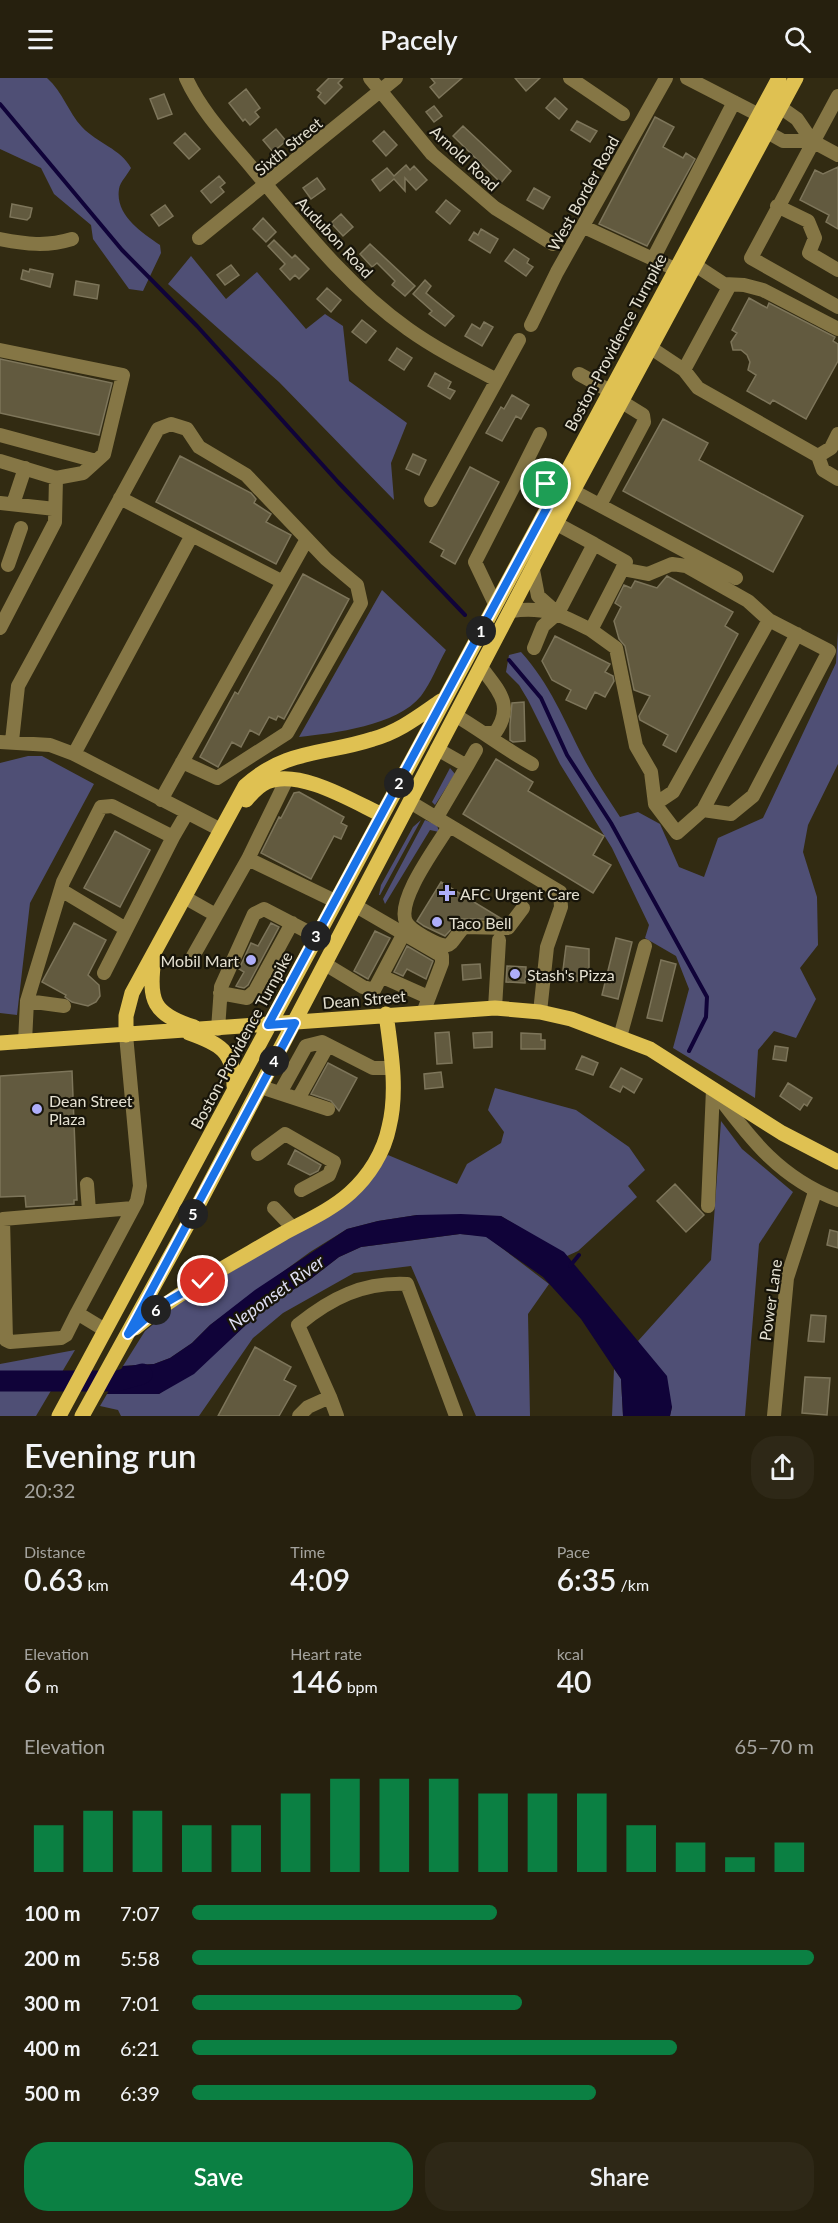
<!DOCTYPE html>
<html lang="en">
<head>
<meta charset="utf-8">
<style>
  :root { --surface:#26200e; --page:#2e2817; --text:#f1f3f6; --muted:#a4a39e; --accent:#0b8043 }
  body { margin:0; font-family:Lato,sans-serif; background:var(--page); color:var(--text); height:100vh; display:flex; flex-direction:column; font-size:22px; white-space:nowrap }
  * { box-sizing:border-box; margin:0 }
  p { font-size:20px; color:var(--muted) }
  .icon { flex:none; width:33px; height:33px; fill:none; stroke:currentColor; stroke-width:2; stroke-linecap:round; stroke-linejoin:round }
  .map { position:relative; height:1338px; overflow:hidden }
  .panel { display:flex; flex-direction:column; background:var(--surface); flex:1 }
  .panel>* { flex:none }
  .pin { position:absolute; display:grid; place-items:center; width:51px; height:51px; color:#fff; margin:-26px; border:3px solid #fff; border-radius:50%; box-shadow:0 2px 6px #0007 }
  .km { position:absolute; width:30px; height:30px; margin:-15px; border-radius:50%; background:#222; color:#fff; font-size:16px; line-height:30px; text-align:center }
  .round { display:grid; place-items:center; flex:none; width:63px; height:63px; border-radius:24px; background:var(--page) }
  .head { display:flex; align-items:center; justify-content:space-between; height:102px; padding:0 24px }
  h1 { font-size:33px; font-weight:600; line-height:45px }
  .figures { display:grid; grid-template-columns:repeat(3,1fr); gap:9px; height:102px; padding:6px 24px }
  .figures div { display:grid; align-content:center }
  .figures b { font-size:30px; font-weight:600 }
  .figures small { font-size:16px; font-weight:400 }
  .figures p { font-size:16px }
  .chart { height:168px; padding:12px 24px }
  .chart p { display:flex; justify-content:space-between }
  .chart svg { width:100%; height:108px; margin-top:6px; stroke:var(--accent); stroke-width:6 }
  .action { display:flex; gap:12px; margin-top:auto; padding:12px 24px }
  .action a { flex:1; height:69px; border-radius:24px; background:var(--accent); color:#fff; font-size:24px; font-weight:600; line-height:69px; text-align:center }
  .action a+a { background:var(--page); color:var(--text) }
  ul { padding:0 24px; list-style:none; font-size:20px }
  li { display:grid; grid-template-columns:96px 72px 1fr; align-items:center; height:45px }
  li i { height:15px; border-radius:8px; background:var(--accent) }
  header { display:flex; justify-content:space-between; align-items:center; height:78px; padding:0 24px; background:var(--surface); font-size:27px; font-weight:600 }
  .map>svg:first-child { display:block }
  .green { fill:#4f4f75 }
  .water { fill:#100339 }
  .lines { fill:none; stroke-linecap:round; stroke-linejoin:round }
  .stream { stroke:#100339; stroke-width:4 }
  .river { stroke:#100339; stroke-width:21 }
  .building { fill:#625a3f; stroke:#7d755a; stroke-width:1.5 }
  .minor { stroke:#857645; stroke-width:14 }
  .major { stroke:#dfc152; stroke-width:15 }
  .route-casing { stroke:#fff; stroke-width:12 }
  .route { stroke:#1a73e8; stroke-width:8 }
  .poi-dot { fill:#aeaefa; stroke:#171409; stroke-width:2 }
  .labels { text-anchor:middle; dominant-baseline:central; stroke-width:4.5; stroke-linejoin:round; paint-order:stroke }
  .street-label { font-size:16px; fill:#e5e1d2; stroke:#171409 }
  .poi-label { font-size:16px; fill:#e5e1d2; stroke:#171409; text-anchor:start }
  .water-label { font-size:18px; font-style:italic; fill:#dfdff2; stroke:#171409 }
</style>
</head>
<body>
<header><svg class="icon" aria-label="menu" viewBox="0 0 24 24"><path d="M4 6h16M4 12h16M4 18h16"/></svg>Pacely<svg class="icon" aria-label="search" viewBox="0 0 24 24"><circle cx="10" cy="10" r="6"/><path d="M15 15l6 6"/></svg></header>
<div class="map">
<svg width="838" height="1338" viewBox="0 0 838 1338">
  <rect width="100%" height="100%" fill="#322b12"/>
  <path class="green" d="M0,0h47c16,14 21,34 35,49 15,16 39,22 49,41 -3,6 -11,14 -12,21 -4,26 22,43 41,56l1,8 -18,38 -14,-2 -36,-50 -2,-14 -37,-31 -13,-26 -41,-19z
    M191,178l35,43 31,-27 49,57 19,-15 18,12 6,55 58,42 -16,40 3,37 -115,-118 -111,-98z
    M382,512l64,60c-8,14 -15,33 -25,46 -24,30 -87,37 -122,41z
    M838,553v133l-30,61 -5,27 14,45 1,48 -18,23 16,31 -20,39 -22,-7 -16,19 -3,48 -82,-50 16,-59 -13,-33 -31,-18 4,-13 -37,-77 -52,-84 -32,-64 -9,-15 -13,-13 3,-17 12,-3c29,32 43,68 62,105 11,21 24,40 37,60l18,-5 22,12 19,43 25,10 14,-39 45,-20 73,-155z
    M28,678h14l52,28 -64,119 -13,112 -17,-2v-250z
    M450,690l5,6 -20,31 -3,-3z
    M421,742l-41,75h-1l2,-10 32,-58z
    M425,742l12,5 2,7 -9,-2 -45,74 -2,-5z
    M495,1010l81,22 53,37 16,23 -17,16 9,11 -59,54 -11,5 -66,-40 -84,-1 -39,6 -31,8 -37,23 -100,73 -18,18 -22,15 -16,6 -31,2 22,-35 32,-26 180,-110 31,-40 69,29 10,-20 34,-21 3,-11 -16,-22z
    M721,1043l21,28 51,43 -34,52 -14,172h-75l2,-9 -34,-66 73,-81z
    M460,1156l26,2 63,48 -21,30 2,102h-54l-65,-150 -57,7 -71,40 -30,25 -54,78h-78l-3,-6 -18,-4 7,-12h52l64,-48 44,-41 41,-24 31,-24 22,-10z
    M75,1272l-39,66h-36v-52z
    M614,1291l7,10 2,37h-11z"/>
  <path class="water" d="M461,1136l40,2 63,36 103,124 5,31 -2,9h-47l-2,-37 -40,-60 -38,-42 -57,-40 -26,-3 -99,13 -22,10 -31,24 -41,24 -73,69 -35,20h-52l16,-28 31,-2 16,-6 22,-15 18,-18 45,-35 92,-61 31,-8 39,-6z"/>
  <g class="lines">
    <path class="stream" d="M0,26l122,146 75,76 141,156 127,133
      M509,582l32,38 26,57 44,68 96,174 -1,20 -17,34
      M570,1188l9,-11"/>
    <path class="river" d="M0,1303h117l25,-7"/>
  </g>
  <path class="building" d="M329,0h14l-5,5 4,4 -17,17 -7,-7 3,-4 -4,-3z
    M431,0h31l-23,20 -9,-11 5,-4z
    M515,0h25l-14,13z
    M246,11l14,19 -5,4 4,5 -9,8 -5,-6 -2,2 -14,-18z
    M164,16l8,20 -14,5 -8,-20z
    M555,20l12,11 -8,10 -13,-11z
    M434,28l8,10 -8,6 -8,-10z
    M655,39l19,10 -11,20 20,11 3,-5 9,6 -48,87 -48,-22z
    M577,43l20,10 -7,11 -19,-12z
    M463,48l48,45 -10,12 -48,-47z
    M276,51l10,12 -13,11 -10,-12z
    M384,53l13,14 -11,11 -13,-15z
    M185,55l15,16 -11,10 -15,-16z
    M406,87l4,5 4,-4 13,14 -11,10 -11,-12v13l-11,-12 -14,12 -8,-11 15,-12 7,8z
    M838,89v62l-12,-7 3,-7 -29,-15 15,-30 8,4z
    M219,98l6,7 -5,4 4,5 -13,11 -10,-12z
    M317,100l8,11 -14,10 -8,-11z
    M534,110l16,9 -7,12 -16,-9z
    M446,122l14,11 -10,13 -14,-12z
    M12,126l20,4 -2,9 -3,3 -17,-3z
    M165,127l8,11 -14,10 -8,-11z
    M341,136l12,13 -10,9 -12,-13z
    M263,140l13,14 -10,10 -13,-13z
    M481,151l17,10 -8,14 -21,-13 5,-8 4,3z
    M274,162l18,18 3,-3 14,14 -10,10 -4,-4 -5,5 -10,-11 5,-5 -17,-18z
    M370,166l45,42 -10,10 -13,-11 3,-4 -18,-18 -5,4 -12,-13z
    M514,171l15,10 -2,4 6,4 -7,9 -21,-15z
    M231,187l8,10 -14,10 -8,-10z
    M30,191l23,5 -3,13 -29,-8 2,-9 6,2z
    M425,202l6,6 -5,7 28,23 -9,10 -16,-12 3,-3 -19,-17z
    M76,203l23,4 -2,14 -23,-4z
    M327,210l14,12 -10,12 -14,-13z
    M749,220l18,10 2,-5 66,34 -2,4 5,3v17l-32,58 -33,-19 -3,4 -23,-13 9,-16 -8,-5 2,-8 -3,-7 -6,-5h-8l-2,-8 6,-9 -5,-3z
    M362,242l14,11 -10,12 -14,-11z
    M484,244l9,5 -11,19 -17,-10 7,-12 8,5z
    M397,270l15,10 -8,12 -15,-10z
    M0,281l112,24 -13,52 -99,-22z
    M435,295l16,9 -3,6 7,3 -5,8 -22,-13z
    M512,317l17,10 -8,14 -5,-3 -14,25 -16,-8 15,-26 3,2z
    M663,341l45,24 -9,17 104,56 -30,56 -150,-81z
    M413,376l13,6 -7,15 -13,-6z
    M180,378l71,37 5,6 -2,4 17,11 -5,8 25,13 -15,29 -120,-62z
    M470,389l29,15 -44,82 -14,-8 3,-6 -14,-8z
    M303,496l46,25 -65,120 -6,-3 -2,4 -7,-3 -10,18 -9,-5 -9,17 -9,-5 -14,25 -18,-10 35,-65 3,2z
    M667,498l66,36 -8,14 13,8 -62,118 -13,-7 5,-10 -28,-15 -1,-4 11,-20 -16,-6 -9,-44 -6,-7 -5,-18 7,-14 -6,-4 9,-18 7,3 4,-7 22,7z
    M555,558l55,28 -5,8 8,4 1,5 -9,16 -10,-5 -9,17 -20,-9 5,-10 -19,-10 -10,-19z
    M524,624l1,39 -12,1 -3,-2v-15l2,-22z
    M496,681l37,23 -5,9 76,45 -11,19 18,10 -18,28 -130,-79z
    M299,714l45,25 -3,6 6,3 -6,13 -7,-3 -23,43 -50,-26 18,-36 2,1 13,-25z
    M115,753l35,19 -30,57 -36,-19z
    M441,804l61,37h-41l-16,17 -21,-10 -7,-5z
    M74,845l32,17 -18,35 11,10 1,11 -4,6 -8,4 -16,-4 -7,-5 1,-2 -24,-13z
    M271,845l8,4 -31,58 -4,3 -5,-1 -3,-1 8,-14 -5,-3 12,-26 7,3z
    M375,853l15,7 -22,41 -14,-8z
    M616,860l16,4 -14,57 -16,-4z
    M407,868l26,15 -7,18 -19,-10 -4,7 -9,-4z
    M566,868l23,3v26l-10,-2 -1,8 -16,-3z
    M661,882l15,4 -14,57 -15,-3z
    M480,886l1,14 -18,2 -1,-15z
    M507,888l19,1 -1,16 -19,-1z
    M449,954l3,31 -15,1 -2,-31z
    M492,954v15l-18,1 -1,-15z
    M521,955l20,1v6h4v9h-24z
    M775,968l13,2 -2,13 -13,-2z
    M582,978l16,7 -5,12 -17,-6z
    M328,985l29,15 -18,33 -8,-10 -20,-7z
    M621,990l21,11 -8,14 -11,-7 -3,6 -10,-5z
    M72,993l5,129h-3v4l-48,3 -1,-11 -25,1v-121z
    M441,994l2,15 -18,2 -1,-15z
    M788,1005l24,15 -5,8 -3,-2 -4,6 -20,-14z
    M295,1072l26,15 -3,6 -8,4 -22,-11z
    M675,1106l29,31 -18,17 -29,-31z
    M830,1152l8,2v16l-11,-3z
    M811,1237l15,1 -2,26 -16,-1z
    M255,1269l36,20 -7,13 12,6 -17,30h-61z
    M805,1299l25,1 -3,37 -25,-2z"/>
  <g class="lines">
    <path class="minor" d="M186,0c16,35 43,62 67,91 48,57 94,117 155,160 28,20 58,35 87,50
      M370,0l62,76 63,54 58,36
      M570,0l53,36
      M687,0l72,37
      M838,18l-87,162 87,49
      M780,29l17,12 15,22 26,14
      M767,54l16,9h29
      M777,128l31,15 7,17 -6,15 29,17
      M584,149l69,32
      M199,160l197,-160
      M0,161c26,5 46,8 72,0
      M695,187l29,19 20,1 19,5 75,39
      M675,191l-22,-10 81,-157
      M531,247l26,-53 109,-194
      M651,270l33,22 14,18 120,68 5,14 15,9
      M0,272l123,25 -19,79 -21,19 -27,5 -1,44 -55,106
      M684,292l46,-85
      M579,296l31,17
      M0,357l96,26
      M818,378l13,-8 7,-14
      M0,383l56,17
      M521,394l19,-38
      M573,413l163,87
      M120,420l163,84
      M431,422l88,-160
      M0,425l55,6
      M13,426l12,-36
      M600,427l44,-83 -1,-7 -21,-13
      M8,487l13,-37
      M622,491l26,5 24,-10 14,2 62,35 21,19
      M533,492l5,26 18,16
      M495,526l-20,-42 46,-90 36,17
      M511,533c34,-5 51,4 80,19l35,-68 -32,-18
      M591,552l25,18 20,98 15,26 4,32 22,29 26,-23 28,4 22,-18 76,-145 -60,-31 -96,172 -18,12
      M534,570l9,-22 15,-13 36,-69 -37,-20
      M481,589c17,23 34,38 14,66h-11
      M455,637c27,16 50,34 77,49
      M12,663l6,-55 140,-257 13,-5 16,5 12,18 47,28 80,84 31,26 4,18 -74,130 -70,45 -35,-16
      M0,664l50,3 24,9 147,76
      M74,676l118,-219
      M467,688l9,-16
      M161,722l146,-261
      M410,724l150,90 1,15 -14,40 -7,65
      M703,732l94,-176
      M437,739l30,-51 -30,-17
      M449,748c-12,20 -53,74 -43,96 4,8 15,13 22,17 26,14 21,3 36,-12l44,1 15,-20
      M173,759l14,-24
      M248,781l87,42
      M61,812l65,39
      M184,819l30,17
      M356,828l86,50v7l-19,50
      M192,880l56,-99 39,-80
      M325,886l38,23 11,3 30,-57
      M383,899l45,20
      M220,915l27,5 8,-7 37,-68
      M27,923l37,5
      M495,930l4,-68
      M218,951l3,-42 33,-73 10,-5 52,27
      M620,959l25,-91
      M25,964l2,-41 36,-119 38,-75 11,-1 61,31 -69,136
      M261,1009l67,22
      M280,1015l26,-47 16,-4 51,26h19
      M716,1015c35,47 65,86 122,107
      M298,1021l30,-54
      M258,1076l27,-20 49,28 -5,13 -28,15
      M87,1106l2,27
      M708,1128l5,-117
      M274,1130l19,20
      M77,1235l-11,22 -5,3 -51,4 -4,-2 -3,-121 130,-11
      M105,1252l-28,-17 60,-112 3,-15 -14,-151
      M330,1319l-32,-72c33,-27 65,-43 109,-41l49,132
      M299,1338l9,-9 22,-10 7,19
      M774,1338l13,-138 28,-86"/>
    <path class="major" d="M246,722c6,-7 13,-15 21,-18 32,-14 87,20 115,33
      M154,881c-6,42 -1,55 40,68
      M189,955c31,11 45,18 45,53
      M126,957v-19l6,-23 113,-207c41,-37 79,-31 128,-47 26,-7 46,-23 68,-38
      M0,965l495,-35 45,4 31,7 79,30 132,84 56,29
      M135,1250c45,-38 98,-65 149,-95 22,-12 47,-23 66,-40 19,-17 34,-41 39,-66 9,-36 2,-76 -3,-113
      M59,1338l720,-1338
      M82,1338l112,-203 379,-722 223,-413"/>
  </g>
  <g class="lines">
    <g class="route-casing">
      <path id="route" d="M203,1203l-43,25 -32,28 167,-311 -27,2 289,-536 -11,-5"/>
    </g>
    <use href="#route" class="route"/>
  </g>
  <g class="poi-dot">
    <path d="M444 806h6v6h6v6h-6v6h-6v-6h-6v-6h6z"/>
    <circle cx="437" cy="844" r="6"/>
    <circle cx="251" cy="882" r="6"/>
    <circle cx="515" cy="896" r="6"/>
    <circle cx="37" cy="1031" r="6"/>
  </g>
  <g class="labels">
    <g class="street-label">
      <text transform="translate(288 68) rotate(-39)">Sixth Street</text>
      <text transform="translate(465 80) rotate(43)">Arnold Road</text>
      <text transform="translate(583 115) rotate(-61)">West Border Road</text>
      <text transform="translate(335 159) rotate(47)">Audubon Road</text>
      <text transform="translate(615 264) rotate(-62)">Boston-Providence Turnpike</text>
      <text transform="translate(364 921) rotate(-5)">Dean Street</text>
      <text transform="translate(241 962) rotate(-62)">Boston-Providence Turnpike</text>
      <text transform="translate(770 1222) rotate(-82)">Power Lane</text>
    </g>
    <g class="poi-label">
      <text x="460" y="815">AFC Urgent Care</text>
      <text x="449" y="844">Taco Bell</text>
      <text x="239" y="882" text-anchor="end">Mobil Mart</text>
      <text x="527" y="896">Stash's Pizza</text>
      <text x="49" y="1022">Dean Street<tspan x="49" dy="18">Plaza</tspan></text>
    </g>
    <g class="water-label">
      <text transform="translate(276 1214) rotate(-36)">Neponset River</text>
    </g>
  </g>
</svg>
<div class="pin" style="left:546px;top:406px;background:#1e9e55"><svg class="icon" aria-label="arrive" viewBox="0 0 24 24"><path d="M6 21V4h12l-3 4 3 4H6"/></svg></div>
<div class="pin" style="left:203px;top:1203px;background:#d93025"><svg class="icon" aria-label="check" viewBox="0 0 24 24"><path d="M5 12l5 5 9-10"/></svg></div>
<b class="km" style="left:481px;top:553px">1</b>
<b class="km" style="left:399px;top:705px">2</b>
<b class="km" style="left:316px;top:858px">3</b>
<b class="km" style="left:274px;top:983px">4</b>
<b class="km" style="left:193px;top:1136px">5</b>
<b class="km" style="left:156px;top:1232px">6</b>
</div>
<section class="panel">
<div class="head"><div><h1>Evening run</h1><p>20:32</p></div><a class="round"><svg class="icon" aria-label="share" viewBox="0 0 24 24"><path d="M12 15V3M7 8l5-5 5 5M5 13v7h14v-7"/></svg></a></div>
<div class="figures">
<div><p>Distance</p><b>0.63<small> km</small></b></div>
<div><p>Time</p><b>4:09</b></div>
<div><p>Pace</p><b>6:35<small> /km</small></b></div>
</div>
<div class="figures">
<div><p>Elevation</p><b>6<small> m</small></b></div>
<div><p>Heart rate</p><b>146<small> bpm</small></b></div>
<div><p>kcal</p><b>40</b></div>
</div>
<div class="chart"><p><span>Elevation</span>65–70 m</p>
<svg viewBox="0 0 160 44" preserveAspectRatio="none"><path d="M5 44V25M15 44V19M25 44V19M35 44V25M45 44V25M55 44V12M65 44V6M75 44V6M85 44V6M95 44V12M105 44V12M115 44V12M125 44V25M135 44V32M145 44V38M155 44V32"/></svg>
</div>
<ul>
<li><b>100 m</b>7:07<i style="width:49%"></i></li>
<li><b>200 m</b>5:58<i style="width:100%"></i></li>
<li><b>300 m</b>7:01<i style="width:53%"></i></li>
<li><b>400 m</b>6:21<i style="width:78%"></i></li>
<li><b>500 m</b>6:39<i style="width:65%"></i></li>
</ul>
<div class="action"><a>Save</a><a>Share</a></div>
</section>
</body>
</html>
